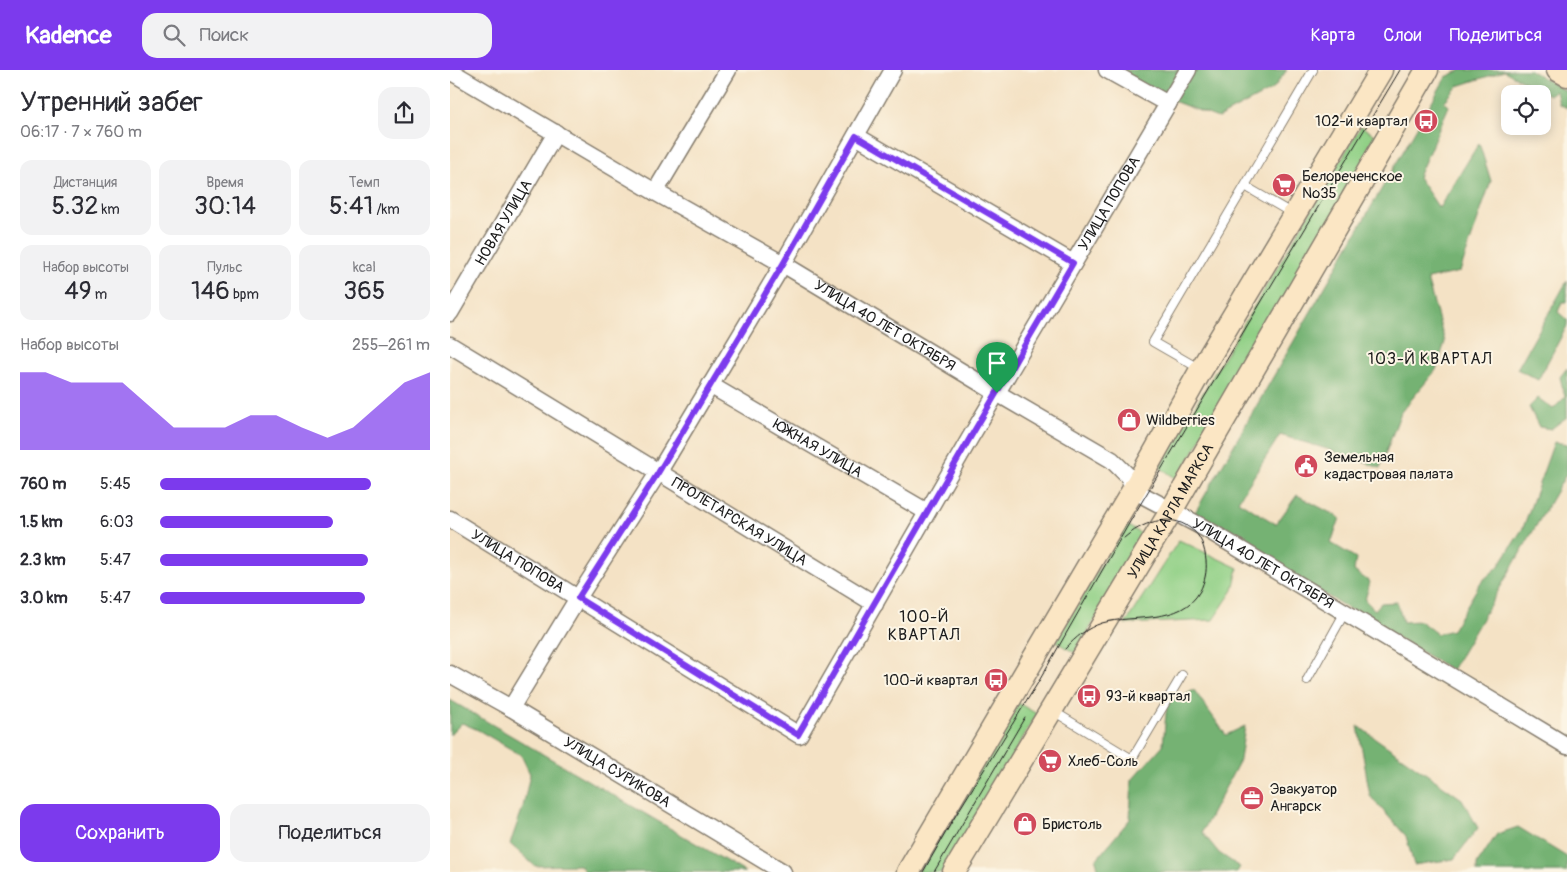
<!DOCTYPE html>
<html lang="ru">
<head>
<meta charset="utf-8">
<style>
  :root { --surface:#fff; --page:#f2f2f3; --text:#2b2b33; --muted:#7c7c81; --accent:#7c3aed }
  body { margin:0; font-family:Pangolin,sans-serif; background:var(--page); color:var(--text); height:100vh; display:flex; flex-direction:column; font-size:19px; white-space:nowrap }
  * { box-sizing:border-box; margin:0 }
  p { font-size:16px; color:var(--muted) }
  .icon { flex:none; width:28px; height:28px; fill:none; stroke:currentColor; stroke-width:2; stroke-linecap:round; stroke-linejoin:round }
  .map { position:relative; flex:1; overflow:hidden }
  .sheet { display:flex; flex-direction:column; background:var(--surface); width:450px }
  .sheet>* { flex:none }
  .buttons { position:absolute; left:1051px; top:15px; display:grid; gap:10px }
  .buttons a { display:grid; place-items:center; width:50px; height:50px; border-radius:10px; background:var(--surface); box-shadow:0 2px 12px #0003; font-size:25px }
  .pin { position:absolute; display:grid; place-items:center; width:42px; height:42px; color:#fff; margin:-51px -21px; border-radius:50% 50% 50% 0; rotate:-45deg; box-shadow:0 0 5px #0007 }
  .pin .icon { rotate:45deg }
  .round { display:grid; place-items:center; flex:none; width:52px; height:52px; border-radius:15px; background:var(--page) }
  .summary { display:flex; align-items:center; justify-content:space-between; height:85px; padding:0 20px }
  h1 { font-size:28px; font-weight:600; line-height:38px }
  .figures { display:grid; grid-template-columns:repeat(3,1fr); gap:8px; height:85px; padding:5px 20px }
  .figures div { display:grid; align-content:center; border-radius:12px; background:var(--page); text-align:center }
  .figures b { font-size:25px; font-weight:600 }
  .figures small { font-size:14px; font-weight:400 }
  .figures p { font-size:14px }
  .chart { height:140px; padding:10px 20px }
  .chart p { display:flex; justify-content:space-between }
  .chart svg { width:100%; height:90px; margin-top:5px; fill:var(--accent); opacity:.7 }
  .primary-button { display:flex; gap:10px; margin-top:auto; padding:10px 20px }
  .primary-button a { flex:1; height:58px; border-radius:15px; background:var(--accent); color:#fff; font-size:20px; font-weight:600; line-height:58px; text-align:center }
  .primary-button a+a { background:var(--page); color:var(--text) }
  ul { padding:0 20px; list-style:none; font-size:16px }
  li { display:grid; grid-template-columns:80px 60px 1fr; align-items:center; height:38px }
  li i { height:12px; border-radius:6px; background:var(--accent) }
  header { display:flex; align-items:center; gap:30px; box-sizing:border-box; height:70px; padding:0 25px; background:var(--accent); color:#fff }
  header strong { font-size:24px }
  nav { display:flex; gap:28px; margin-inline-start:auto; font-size:18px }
  .search { width:350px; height:45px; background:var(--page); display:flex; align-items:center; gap:12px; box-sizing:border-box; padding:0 18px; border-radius:15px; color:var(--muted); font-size:19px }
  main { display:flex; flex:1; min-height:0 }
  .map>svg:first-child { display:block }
  .green { fill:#91d086; stroke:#567651 }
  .forest { fill:#74b273; stroke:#486748 }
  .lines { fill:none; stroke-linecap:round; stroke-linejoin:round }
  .lane-casing { stroke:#887f70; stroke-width:10 }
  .street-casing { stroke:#887f70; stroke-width:19 }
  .secondary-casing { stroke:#887f70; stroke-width:25 }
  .lane { stroke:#fff; stroke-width:8 }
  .street { stroke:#fff; stroke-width:16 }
  .secondary { stroke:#fbe6c4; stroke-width:22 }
  .tram { stroke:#1c1c1c; stroke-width:1 }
  .route-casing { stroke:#fff; stroke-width:10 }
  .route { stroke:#7c3aed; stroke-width:6 }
  .labels { text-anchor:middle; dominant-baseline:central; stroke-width:4; stroke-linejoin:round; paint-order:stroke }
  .poi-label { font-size:15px; fill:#1c1c1c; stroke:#fcf5e5; text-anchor:start }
  .street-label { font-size:15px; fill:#1c1c1c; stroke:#fcf5e5 }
  .neighbourhood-label { font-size:16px; letter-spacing:1px; fill:#1c1c1c; stroke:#fcf5e5 }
</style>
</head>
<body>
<header>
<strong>Kadence</strong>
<div class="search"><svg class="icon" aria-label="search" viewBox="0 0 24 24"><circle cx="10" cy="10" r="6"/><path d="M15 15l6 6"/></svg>Поиск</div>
<nav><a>Карта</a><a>Слои</a><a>Поделиться</a></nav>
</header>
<main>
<section class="sheet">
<div class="summary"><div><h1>Утренний забег</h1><p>06:17 · 7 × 760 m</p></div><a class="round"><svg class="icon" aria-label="share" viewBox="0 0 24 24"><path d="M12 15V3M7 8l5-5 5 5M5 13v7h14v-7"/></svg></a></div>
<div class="figures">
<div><p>Дистанция</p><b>5.32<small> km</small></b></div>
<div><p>Время</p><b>30:14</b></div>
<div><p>Темп</p><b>5:41<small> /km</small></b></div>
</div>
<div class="figures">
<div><p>Набор высоты</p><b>49<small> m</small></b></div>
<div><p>Пульс</p><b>146<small> bpm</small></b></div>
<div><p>kcal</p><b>365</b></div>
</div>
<div class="chart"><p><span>Набор высоты</span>255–261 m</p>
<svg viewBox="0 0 160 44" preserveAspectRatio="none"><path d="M0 44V6L10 6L20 11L30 11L40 11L50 22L60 33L70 33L80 33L90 27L100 27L110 33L120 38L130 33L140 22L150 11L160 6V44z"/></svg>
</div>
<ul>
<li><b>760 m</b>5:45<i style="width:78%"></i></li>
<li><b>1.5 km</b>6:03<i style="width:64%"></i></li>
<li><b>2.3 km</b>5:47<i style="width:77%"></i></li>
<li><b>3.0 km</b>5:47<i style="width:76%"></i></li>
</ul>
<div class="primary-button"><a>Сохранить</a><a>Поделиться</a></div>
</section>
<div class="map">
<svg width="1117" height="802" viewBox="0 0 1117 802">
  <rect width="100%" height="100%" fill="#fcf5e5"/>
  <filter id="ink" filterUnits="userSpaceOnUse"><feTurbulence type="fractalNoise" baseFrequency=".02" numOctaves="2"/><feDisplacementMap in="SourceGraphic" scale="10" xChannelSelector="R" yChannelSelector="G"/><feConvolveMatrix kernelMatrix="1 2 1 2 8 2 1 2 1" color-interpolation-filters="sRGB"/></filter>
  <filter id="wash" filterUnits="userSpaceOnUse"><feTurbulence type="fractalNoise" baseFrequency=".0096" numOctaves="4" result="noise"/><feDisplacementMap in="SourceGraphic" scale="20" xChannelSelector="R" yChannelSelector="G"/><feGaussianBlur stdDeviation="1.12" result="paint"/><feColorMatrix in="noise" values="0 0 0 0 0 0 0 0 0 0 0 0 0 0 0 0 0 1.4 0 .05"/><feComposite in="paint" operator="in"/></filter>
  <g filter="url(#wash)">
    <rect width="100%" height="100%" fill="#f4e2c5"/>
    <path class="green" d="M911,56l20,13 -204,340 -18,-12z
      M675,454l20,12 -70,117 -19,-11z
      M729,470l59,28 -5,22 -20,30 -88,4z
      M568,633l19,11 -93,158h-26z"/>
    <path class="forest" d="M665,0h172l-14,19 -55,29 -42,-16z
      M1011,0h69l37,22v16l-8,-4 -3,-13 -7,4 -45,-24 -46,15 -14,16 5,4 -31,71 21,31 40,-65 12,38 -31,91 -33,7 18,63 -9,28 -35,42 -21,56 -53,-19 -47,-14 -42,66 38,23 21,-29 43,23 -9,25 25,15 -2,13 16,11 -5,18 10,10 6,-7 16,-1 6,20 17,-1 17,13 15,-4 29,-48 17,-15 25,-39 31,-86 13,2v29l-115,197 -259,-154 253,-439z
      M1117,211v21h-5l-4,10 9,8v6l-29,54 -21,-11z
      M1117,298v49l-16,12 -12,-2 -10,-20 9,-9 15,11 12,-12 -5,-20z
      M744,620l32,45 19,-9 -5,34 -38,72 17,21 21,14 -3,5h-138l-3,-12 34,-41 2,-39 31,-35 4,-43z
      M0,630l295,172h-160l-5,-7 -45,1 -25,-22 13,-37 7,-33 -9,-19 -43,-25 -16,-7 -12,12z
      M908,656l104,73 16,29 -24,31 -40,6 -8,-29 -36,-40z
      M1068,757l49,30v15h-90v-8l20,-30z"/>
  </g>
  <g filter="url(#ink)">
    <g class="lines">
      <g class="lane-casing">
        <path id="lane" d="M795,116l48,28
          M750,299l-47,-27 160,-272
          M857,610l38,-68
          M603,641l79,48 50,-84"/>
      </g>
      <g class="street-casing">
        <g id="street">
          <path d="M657,0l61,34"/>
          <path id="s1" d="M0,1l205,121 128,72 214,129 115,67 16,16 6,13 12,8 62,33 359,216"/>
          <path d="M406,66l217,127"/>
          <path d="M205,122l73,-122"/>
          <path id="s2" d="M0,243l106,-180"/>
          <path id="s3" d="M0,275l425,259"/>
          <path id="s4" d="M260,315l217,127"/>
          <path id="s5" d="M0,449l349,216 171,-297 218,-368"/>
          <path id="s6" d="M0,604l61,34 272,164"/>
          <path d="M61,638l67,-110 80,-125 125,-209 110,-194"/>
        </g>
      </g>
      <g class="secondary-casing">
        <g id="secondary">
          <path d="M1108,0l9,5"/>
          <path d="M458,802l196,-333 30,-50 67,-119 180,-300"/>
          <path id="s7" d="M504,802l217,-361 256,-441"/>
        </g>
      </g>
      <use href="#lane" class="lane"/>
      <use href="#street" class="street"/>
      <use href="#secondary" class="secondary"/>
      <path class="tram" d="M615,579c11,-12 22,-21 37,-26 32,-9 79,2 98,-32 5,-10 7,-20 6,-30 -1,-13 -5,-26 -16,-33 -21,-16 -49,-5 -66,10
        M473,802l30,-52 86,-139 92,-161 269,-450
        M484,802l91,-155"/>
    </g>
  </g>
  <g class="lines" filter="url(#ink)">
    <g class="route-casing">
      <path id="route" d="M406,66l217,127 -103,175 -172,297 -220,-137 80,-125 125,-209z"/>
    </g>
    <use href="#route" class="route"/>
  </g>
  <defs>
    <g id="bus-disc" transform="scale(1.25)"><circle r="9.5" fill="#d1495b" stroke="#fcf5e5"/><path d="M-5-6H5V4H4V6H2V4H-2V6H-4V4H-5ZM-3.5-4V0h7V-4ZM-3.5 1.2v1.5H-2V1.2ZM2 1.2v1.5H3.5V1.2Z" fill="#fff"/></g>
    <g id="supermarket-disc" transform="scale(1.25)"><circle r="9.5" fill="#d1495b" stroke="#fcf5e5"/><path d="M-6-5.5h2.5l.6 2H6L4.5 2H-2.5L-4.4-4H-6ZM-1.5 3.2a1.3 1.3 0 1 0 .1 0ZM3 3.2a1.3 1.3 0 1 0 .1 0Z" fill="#fff"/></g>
    <g id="shop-disc" transform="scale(1.25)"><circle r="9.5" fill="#d1495b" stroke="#fcf5e5"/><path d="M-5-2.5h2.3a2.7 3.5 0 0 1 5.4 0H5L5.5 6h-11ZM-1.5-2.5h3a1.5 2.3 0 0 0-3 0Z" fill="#fff"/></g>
    <g id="civic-disc" transform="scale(1.25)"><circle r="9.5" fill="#d1495b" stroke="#fcf5e5"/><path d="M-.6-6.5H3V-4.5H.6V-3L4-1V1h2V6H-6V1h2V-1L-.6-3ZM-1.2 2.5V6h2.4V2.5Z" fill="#fff"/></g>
    <g id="office-disc" transform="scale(1.25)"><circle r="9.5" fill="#d1495b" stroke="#fcf5e5"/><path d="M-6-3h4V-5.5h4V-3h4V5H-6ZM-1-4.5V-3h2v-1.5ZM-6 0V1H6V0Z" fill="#fff"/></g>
  </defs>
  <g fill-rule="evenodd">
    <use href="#bus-disc" x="976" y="51"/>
    <use href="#supermarket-disc" x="834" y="115"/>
    <use href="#shop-disc" x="679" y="350"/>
    <use href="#civic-disc" x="856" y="396"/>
    <use href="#bus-disc" x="546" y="610"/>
    <use href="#bus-disc" x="639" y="626"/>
    <use href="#supermarket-disc" x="600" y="691"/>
    <use href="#office-disc" x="802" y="728"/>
    <use href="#shop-disc" x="575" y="754"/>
  </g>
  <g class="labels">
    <g class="poi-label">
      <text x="958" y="51" text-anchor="end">102-й квартал</text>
      <text x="852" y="106">Белореченское<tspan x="852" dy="17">№35</tspan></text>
      <text x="696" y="350">Wildberries</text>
      <text x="874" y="387">Земельная<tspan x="874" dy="17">кадастровая палата</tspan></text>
      <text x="528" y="610" text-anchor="end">100-й квартал</text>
      <text x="656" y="626">93-й квартал</text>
      <text x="618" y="691">Хлеб-Соль</text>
      <text x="820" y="719">Эвакуатор<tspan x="820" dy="17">Ангарск</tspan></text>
      <text x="592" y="754">Бристоль</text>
    </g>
    <g class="street-label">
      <text stroke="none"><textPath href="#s5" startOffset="1026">УЛИЦА ПОПОВА</textPath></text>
      <text stroke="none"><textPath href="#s2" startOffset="105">НОВАЯ УЛИЦА</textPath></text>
      <text stroke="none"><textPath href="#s1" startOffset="504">УЛИЦА 40 ЛЕТ ОКТЯБРЯ</textPath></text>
      <text stroke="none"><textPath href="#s4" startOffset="125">ЮЖНАЯ УЛИЦА</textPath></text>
      <text stroke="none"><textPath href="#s7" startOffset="421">УЛИЦА КАРЛА МАРКСА</textPath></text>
      <text stroke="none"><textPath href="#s3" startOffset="339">ПРОЛЕТАРСКАЯ УЛИЦА</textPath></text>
      <text stroke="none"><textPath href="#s5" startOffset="80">УЛИЦА ПОПОВА</textPath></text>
      <text stroke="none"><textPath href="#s1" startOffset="954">УЛИЦА 40 ЛЕТ ОКТЯБРЯ</textPath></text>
      <text stroke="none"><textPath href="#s6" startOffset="194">УЛИЦА СУРИКОВА</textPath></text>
    </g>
    <g class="neighbourhood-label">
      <text x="980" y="289">103-Й КВАРТАЛ</text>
      <text x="474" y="547">100-Й<tspan x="474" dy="18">КВАРТАЛ</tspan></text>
    </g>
  </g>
</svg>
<div class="buttons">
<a><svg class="icon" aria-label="locate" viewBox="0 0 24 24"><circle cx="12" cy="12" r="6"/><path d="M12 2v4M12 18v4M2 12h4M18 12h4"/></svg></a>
</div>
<div class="pin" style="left:547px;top:323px;background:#1e9e55"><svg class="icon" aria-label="arrive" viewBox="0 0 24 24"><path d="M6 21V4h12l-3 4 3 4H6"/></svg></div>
</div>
</main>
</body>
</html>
